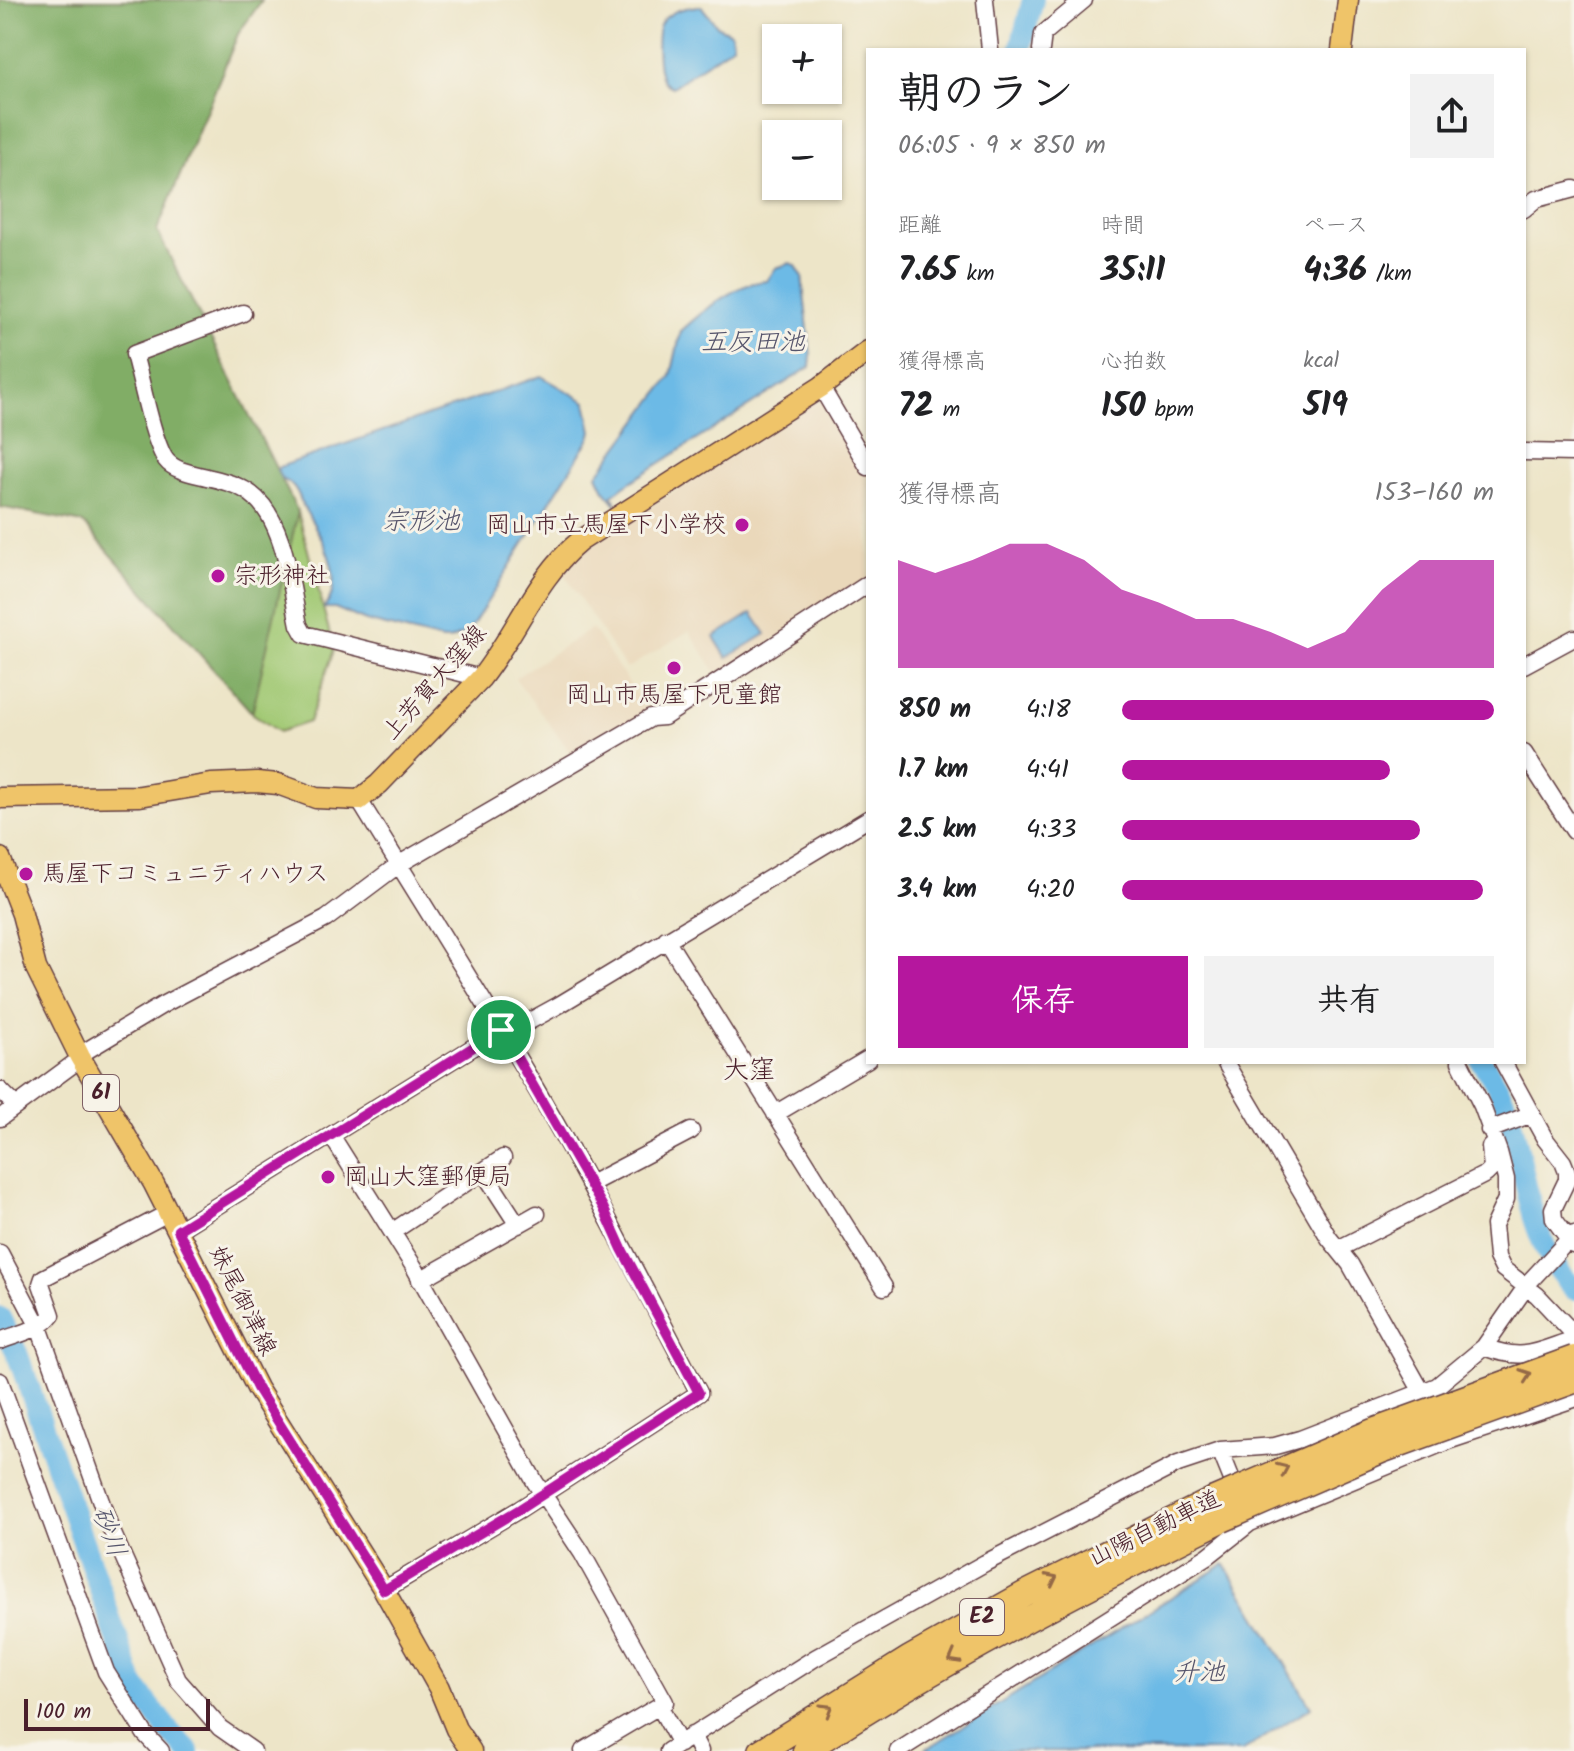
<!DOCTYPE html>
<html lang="ja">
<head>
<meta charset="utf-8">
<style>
  :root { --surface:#fff; --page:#f2f2f2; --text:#202124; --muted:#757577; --accent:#b5179e }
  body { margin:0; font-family:Kalam,"Klee One",sans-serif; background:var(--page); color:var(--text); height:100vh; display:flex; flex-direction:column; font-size:30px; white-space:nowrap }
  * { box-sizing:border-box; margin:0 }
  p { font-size:26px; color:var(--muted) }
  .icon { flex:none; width:44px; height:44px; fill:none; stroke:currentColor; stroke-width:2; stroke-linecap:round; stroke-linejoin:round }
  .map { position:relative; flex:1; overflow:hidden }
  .sheet { position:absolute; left:866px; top:48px; width:660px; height:1016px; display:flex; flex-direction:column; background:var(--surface); border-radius:0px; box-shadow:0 2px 6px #0004 }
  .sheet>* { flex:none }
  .tools { position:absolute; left:762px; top:24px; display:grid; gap:16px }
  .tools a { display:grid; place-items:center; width:80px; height:80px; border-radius:0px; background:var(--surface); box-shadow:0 2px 6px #0004; font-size:40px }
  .scale { position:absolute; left:24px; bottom:20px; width:186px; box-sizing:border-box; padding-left:8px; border:4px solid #4a1f2b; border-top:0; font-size:22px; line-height:28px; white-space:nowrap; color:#4a1f2b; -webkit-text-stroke:6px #f7f3e8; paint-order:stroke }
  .pin { position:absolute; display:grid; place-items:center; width:68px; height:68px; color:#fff; margin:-34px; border:4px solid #fff; border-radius:50%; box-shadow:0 2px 8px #0007 }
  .round { display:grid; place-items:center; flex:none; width:84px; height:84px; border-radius:0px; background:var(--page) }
  .summary { display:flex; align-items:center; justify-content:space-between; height:136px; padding:0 32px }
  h1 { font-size:44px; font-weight:800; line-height:60px }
  .metrics { display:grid; grid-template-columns:repeat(3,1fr); gap:12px; height:136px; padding:8px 32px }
  .metrics div { display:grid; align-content:center }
  .metrics b { font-size:34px; font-weight:800 }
  .metrics small { font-size:22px; font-weight:400 }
  .metrics p { font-size:22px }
  .chart { height:224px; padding:16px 32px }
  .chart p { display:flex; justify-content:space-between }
  .chart svg { width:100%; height:144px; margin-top:8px; fill:var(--accent); opacity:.7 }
  .button { display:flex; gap:16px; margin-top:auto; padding:16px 32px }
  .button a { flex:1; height:92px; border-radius:0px; background:var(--accent); color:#fff; font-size:32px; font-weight:800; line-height:92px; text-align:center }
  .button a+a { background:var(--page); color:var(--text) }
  ul { padding:0 32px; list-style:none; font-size:26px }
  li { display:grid; grid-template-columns:128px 96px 1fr; align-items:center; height:60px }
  li i { height:20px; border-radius:10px; background:var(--accent) }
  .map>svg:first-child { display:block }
  .built { fill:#ead8ba }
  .green { fill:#a2c975; stroke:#767450; stroke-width:2 }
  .forest { fill:#81ad66; stroke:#666648; stroke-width:2 }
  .water { fill:#6cbae6; stroke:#5b6c88; stroke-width:2 }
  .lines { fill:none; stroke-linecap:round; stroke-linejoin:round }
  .river { stroke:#6cbae6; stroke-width:22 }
  .minor-casing { stroke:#623d43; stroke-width:19 }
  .major-casing { stroke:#623d43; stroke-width:23 }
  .highway-casing { stroke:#623d43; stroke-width:27 }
  .minor { stroke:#fff; stroke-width:16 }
  .major { stroke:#efc469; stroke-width:20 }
  .highway { stroke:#efc469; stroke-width:24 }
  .highway-bridge-casing { stroke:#623d43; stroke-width:27; stroke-linecap:butt }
  .highway-bridge { stroke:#efc469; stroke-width:24 }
  .oneway { stroke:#946947 }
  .route-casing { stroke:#fff; stroke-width:16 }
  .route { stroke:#b5179e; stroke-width:10 }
  .poi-dot { fill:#b5179e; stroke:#f7f3e8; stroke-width:3 }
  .labels { text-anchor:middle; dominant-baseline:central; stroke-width:6; stroke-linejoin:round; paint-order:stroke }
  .shield { fill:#f7f3e8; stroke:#7e5f64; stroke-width:2 }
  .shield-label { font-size:22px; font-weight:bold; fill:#4a1f2b }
  .poi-label { font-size:24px; fill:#4a1f2b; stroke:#f7f3e8; text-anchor:start }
  .street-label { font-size:24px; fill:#4a1f2b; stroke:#f7f3e8 }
  .water-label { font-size:26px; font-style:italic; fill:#56556c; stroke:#f7f3e8 }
  .neighbourhood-label { font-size:26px; fill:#4a1f2b; stroke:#f7f3e8 }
</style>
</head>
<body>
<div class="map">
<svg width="1574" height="1751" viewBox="0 0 1574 1751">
  <rect width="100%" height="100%" fill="#f7f3e8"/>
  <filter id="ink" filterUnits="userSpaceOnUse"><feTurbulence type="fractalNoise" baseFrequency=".0125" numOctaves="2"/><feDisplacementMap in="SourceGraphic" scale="16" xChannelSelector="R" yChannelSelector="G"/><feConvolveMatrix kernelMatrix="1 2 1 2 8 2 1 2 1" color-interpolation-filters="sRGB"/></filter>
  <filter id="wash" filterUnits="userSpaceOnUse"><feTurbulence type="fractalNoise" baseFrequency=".006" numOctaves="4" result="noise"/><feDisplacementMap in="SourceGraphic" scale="32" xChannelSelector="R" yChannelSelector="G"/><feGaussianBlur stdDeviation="1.8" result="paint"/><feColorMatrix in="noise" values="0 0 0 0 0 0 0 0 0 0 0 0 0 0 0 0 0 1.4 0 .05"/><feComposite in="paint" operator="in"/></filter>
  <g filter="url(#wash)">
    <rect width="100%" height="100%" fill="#ede5c8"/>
    <path class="built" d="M816,400l7,1 45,76v101l-150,98 -29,-45 -63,38 -65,-100 7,-9z
      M592,628l56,84 -74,45 -59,-79z"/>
    <path class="green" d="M298,512l36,138 -25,72 -30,10 -27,-19 6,-26 -14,-32 -5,-32z"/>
    <path class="forest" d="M0,0h262l-24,34 -81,197 141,281 -46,201 -169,-190 -83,-16z"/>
    <path class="water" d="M701,6l17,21 13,6 2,12 -61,42c-6,-3 -7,-3 -10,-8 -5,-10 -7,-47 -1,-56 9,-13 25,-16 40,-17z
      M790,263l6,3 6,10 9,80 -1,11 -186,119 -12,9 5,10 -13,-15 -7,-15 74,-99 10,-45c22,-20 56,-49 86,-50l9,-13z
      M541,376l45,26 6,29 -2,7 -121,193 -20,9h-7l-76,-19 -31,-13h-11c23,-27 -1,-69 -17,-95 -9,-14 -7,-28 -26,-34l-4,-9 2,-3z
      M752,613l14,21 -39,24 -13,-21z
      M1225,1564l86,143 -69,44h-319z"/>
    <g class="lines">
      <path class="river" d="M1020,50l13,-50
        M1482,1062c10,15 21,32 26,49 20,61 18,130 66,178
        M0,1318l17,35 116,331 35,46 20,21"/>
    </g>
  </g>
  <g filter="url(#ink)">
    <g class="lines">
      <g class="minor-casing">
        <path id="minor" d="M985,0l5,50
          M1041,50l2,-16 41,-34
          M1524,209l12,-10 38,-10
          M243,313l-109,41c7,24 19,88 32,106 9,12 31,14 45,18 13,3 30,8 40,16 34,25 40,93 48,131l5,9 177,44
          M821,387l47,80
          M1524,452l50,1
          M1524,665l50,-27
          M1524,753l50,78
          M359,800c63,103 128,204 188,308 54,93 102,190 152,285l-179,116 -136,81
          M666,939l218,348
          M1225,1062l104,176 21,26 72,128
          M1460,1062l22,44 17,46 7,27v20l-12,26 3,32 6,12 34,26 37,39
          M1503,1062l42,77 18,23 4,10v8l-14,29 1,10 19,26
          M0,1090l16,16
          M775,1114l93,-55
          M0,1118l76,-56 10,-11 78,-47 162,-85 72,-54 253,-147 13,-1 204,-133
          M1489,1130l43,-16
          M331,1135l83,132 121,215 47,71 83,149 -6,4 21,38
          M483,1171l35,54
          M590,1184l101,-53
          M178,1230l323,-200 27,-8 31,-17 309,-186
          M392,1232l111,-74
          M1338,1249l148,-75 6,-6 -2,-21
          M0,1253l39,74 71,200 68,153 42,48 33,23
          M420,1280l117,-66
          M0,1341c17,-7 41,-11 52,-26l-11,-31 2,-6 125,-65
          M1484,1347c40,15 51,5 90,-8
          M0,1381l106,291 39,62 16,17
          M1220,1450l19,47
          M692,1735l8,16
          M583,1751l76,-45
          M668,1751l147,-93 170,-95 193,-99 42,-14 55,-4 25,-7 137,-53 47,-39 46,-66 44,-47
          M898,1751l310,-195 42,-33 198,-82 126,-42"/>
      </g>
      <g class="major-casing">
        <path id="major" d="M1342,50l6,-50
          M0,798l140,-2 71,-12 46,-2 21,2 38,14 43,2 20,-16 102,-106c34,-43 57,-103 99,-137l241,-154 47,-36
          M0,858l22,56 14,54 44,89 74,127 103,204 127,202 55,98 17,41 15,22"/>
      </g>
      <g class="highway-casing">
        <path id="highway" d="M761,1751l149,-93 114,-64 188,-94
          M805,1751c134,-88 273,-160 417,-231"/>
      </g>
      <use href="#minor" class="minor"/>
      <use href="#major" class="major"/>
      <use href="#highway" class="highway"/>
      <g class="highway-bridge-casing">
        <path id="highway-bridge" d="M1212,1500l161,-69 201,-73
          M1222,1520l159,-69 193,-70"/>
      </g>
      <use href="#highway-bridge" class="highway-bridge"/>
    </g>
    <defs><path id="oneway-chevron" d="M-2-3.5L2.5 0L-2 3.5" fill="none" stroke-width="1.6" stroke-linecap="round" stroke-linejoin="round" transform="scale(2)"/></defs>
    <g class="oneway">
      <use href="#oneway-chevron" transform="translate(1526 1375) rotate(-19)"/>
      <use href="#oneway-chevron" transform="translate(1283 1469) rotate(-24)"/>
      <use href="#oneway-chevron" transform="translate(1052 1579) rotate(-27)"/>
      <use href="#oneway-chevron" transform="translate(954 1658) rotate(151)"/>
      <use href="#oneway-chevron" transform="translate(827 1709) rotate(-32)"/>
    </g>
  </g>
  <g class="lines" filter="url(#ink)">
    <g class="route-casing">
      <path id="route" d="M501,1030l102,177 19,42 77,144 -179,116 -136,81 -127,-202 -79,-158z"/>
    </g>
    <use href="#route" class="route"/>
  </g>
  <g class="poi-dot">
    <circle cx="742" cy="525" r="8"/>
    <circle cx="218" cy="576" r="8"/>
    <circle cx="674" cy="668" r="8"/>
    <circle cx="26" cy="874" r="8"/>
    <circle cx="328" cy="1177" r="8"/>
  </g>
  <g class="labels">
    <g class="shield">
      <rect x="83" y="1075" width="36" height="36" rx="6"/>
      <rect x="960" y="1599" width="44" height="36" rx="6"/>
    </g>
    <g class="shield-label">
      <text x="101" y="1093">61</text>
      <text x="982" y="1617">E2</text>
    </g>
    <g class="poi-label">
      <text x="726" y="525" text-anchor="end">岡山市立馬屋下小学校</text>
      <text x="234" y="576">宗形神社</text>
      <text x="674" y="695" text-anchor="middle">岡山市馬屋下児童館</text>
      <text x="42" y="874">馬屋下コミュニティハウス</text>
      <text x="344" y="1177">岡山大窪郵便局</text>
    </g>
    <g class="street-label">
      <text transform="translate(435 683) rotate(-49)">上芳賀大窪線</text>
      <text transform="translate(242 1301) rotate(63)">妹尾御津線</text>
      <text transform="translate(1155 1529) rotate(-26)">山陽自動車道</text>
    </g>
    <g class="water-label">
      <text x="753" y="343">五反田池</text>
      <text x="421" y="522">宗形池</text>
      <text transform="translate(108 1532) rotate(70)">砂川</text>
      <text x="1199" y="1673">升池</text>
    </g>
    <g class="neighbourhood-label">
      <text x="749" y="1071">大窪</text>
    </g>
  </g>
</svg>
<div class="tools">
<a>+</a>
<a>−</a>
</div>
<div class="scale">100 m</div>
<div class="pin" style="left:501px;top:1030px;background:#1e9e55"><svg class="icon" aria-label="arrive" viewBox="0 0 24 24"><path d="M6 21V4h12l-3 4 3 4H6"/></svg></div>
<section class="sheet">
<div class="summary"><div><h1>朝のラン</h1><p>06:05 · 9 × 850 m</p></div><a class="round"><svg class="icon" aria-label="share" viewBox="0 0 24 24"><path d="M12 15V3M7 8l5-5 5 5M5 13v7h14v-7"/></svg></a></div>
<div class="metrics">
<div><p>距離</p><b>7.65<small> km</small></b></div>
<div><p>時間</p><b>35:11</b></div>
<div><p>ペース</p><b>4:36<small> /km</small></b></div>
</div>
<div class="metrics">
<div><p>獲得標高</p><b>72<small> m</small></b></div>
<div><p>心拍数</p><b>150<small> bpm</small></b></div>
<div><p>kcal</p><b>519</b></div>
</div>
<div class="chart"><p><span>獲得標高</span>153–160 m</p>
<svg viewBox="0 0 160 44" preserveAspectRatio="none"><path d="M0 44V11L10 15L20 11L30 6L40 6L50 11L60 20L70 24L80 29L90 29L100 33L110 38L120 33L130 20L140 11L150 11L160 11V44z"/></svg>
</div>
<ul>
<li><b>850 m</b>4:18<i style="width:100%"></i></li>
<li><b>1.7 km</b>4:41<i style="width:72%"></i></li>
<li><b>2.5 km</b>4:33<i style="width:80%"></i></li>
<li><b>3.4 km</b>4:20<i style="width:97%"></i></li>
</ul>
<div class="button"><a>保存</a><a>共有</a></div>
</section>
</div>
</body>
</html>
